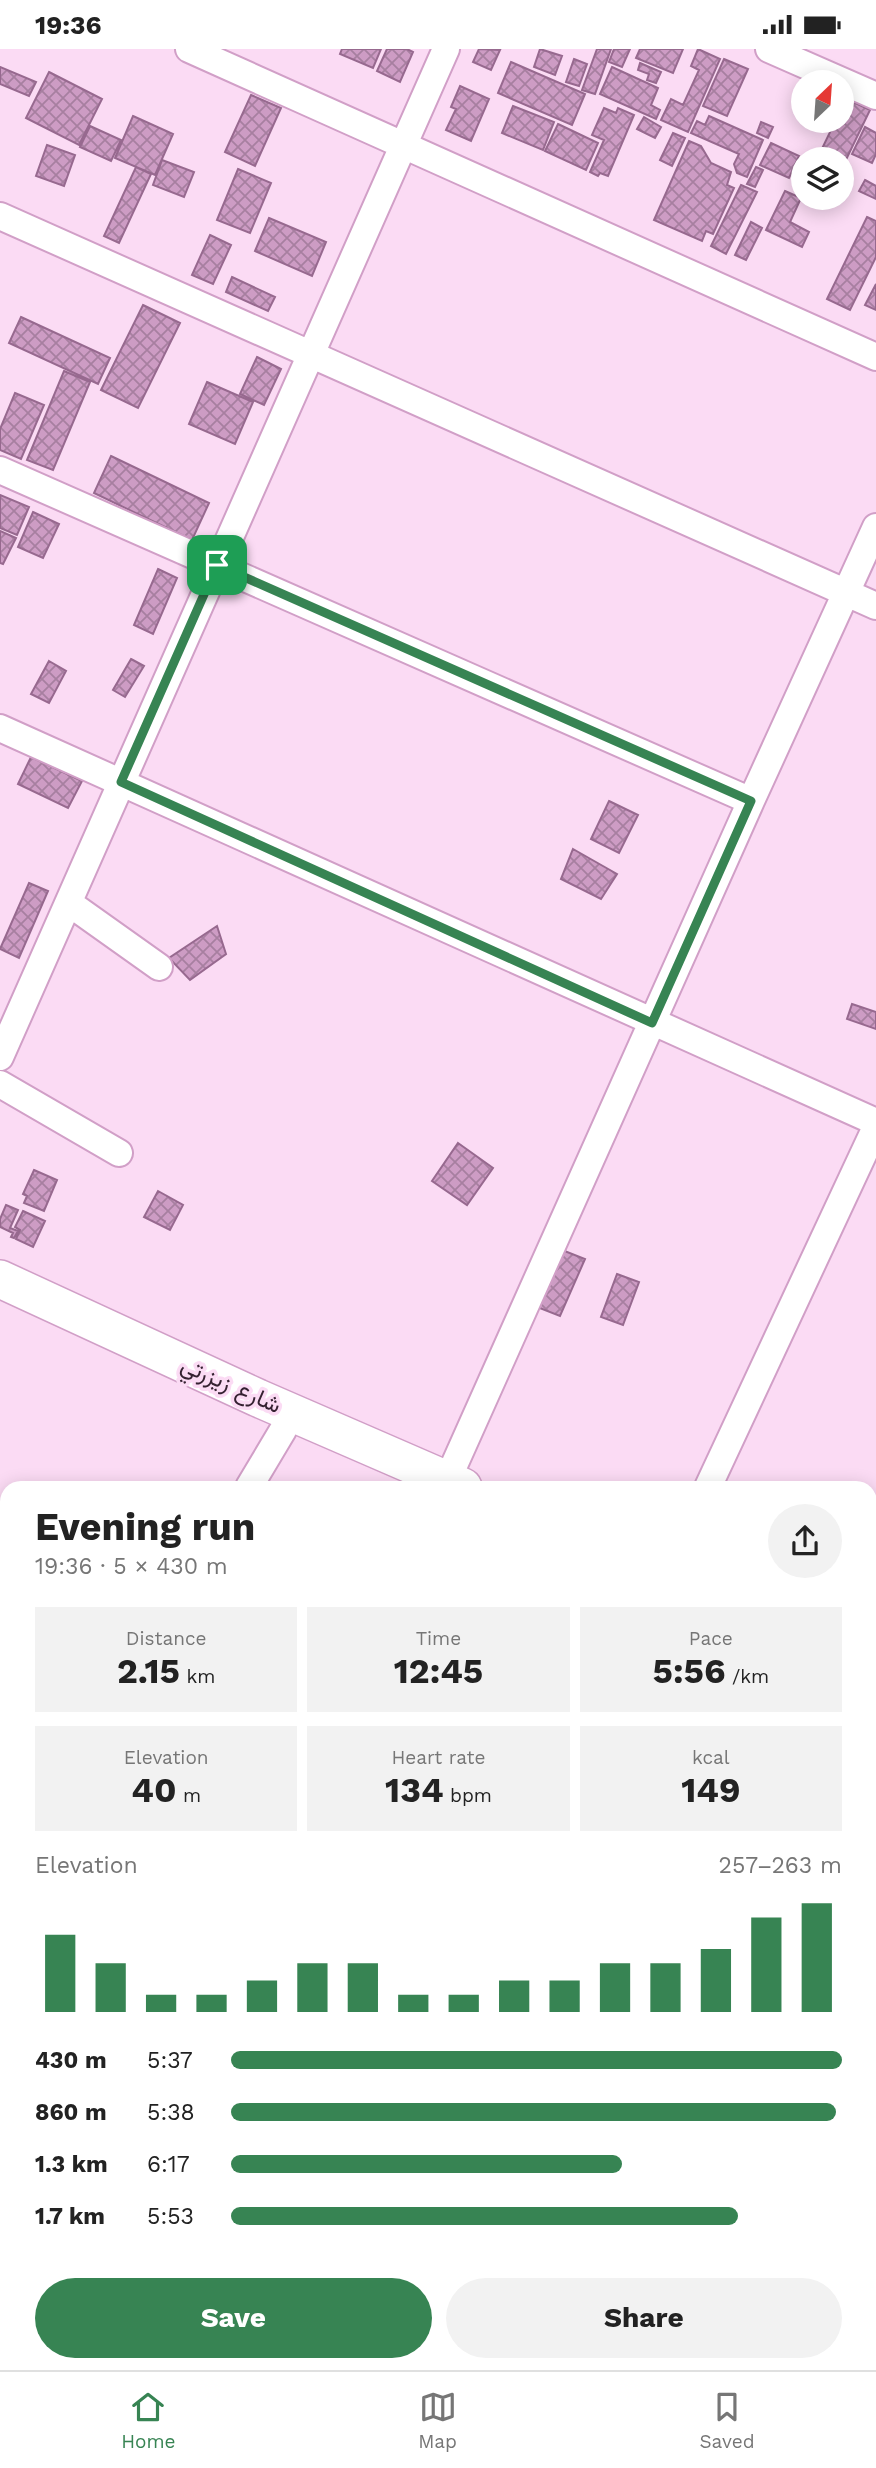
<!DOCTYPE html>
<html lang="en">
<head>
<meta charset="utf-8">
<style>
  :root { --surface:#fff; --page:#f2f2f2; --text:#222; --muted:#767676; --line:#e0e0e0; --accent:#378453 }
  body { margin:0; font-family:"Work Sans",Vazirmatn,sans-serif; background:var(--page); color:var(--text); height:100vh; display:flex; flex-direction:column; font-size:26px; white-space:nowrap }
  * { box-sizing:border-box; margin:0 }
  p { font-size:23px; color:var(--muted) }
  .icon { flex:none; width:38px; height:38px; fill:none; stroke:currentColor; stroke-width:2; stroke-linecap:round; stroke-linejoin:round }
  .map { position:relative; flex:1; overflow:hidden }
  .side { position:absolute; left:0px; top:1432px; width:877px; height:891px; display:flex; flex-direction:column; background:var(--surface); border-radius:21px 21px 0 0; box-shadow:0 4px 18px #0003 }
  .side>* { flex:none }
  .needle { width:46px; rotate:25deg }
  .tools { position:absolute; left:791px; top:21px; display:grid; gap:14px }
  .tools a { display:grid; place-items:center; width:63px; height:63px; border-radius:50%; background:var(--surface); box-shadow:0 4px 18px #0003; font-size:35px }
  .pin { position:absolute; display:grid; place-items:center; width:60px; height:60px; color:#fff; margin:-30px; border-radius:14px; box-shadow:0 4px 10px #0006 }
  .round { display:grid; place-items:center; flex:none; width:74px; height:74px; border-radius:37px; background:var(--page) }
  .head { display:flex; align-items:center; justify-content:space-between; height:119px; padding:0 35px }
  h1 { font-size:38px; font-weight:700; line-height:52px }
  .stats { display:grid; grid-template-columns:repeat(3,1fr); gap:10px; height:119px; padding:7px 35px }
  .stats div { display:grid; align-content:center; border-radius:0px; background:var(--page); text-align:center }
  .stats b { font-size:35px; font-weight:700 }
  .stats small { font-size:19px; font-weight:400 }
  .stats p { font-size:19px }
  .chart { height:196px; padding:14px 35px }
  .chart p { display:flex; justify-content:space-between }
  .chart svg { width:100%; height:126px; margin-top:7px; stroke:var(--accent); stroke-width:6 }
  .button { display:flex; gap:14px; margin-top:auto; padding:14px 35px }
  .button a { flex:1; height:80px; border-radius:42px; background:var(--accent); color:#fff; font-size:28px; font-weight:700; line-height:80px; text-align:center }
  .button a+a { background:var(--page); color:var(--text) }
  ul { padding:0 35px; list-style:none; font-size:23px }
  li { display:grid; grid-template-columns:112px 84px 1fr; align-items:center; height:52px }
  li i { height:18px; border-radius:9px; background:var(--accent) }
  .status { display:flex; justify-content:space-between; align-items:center; height:49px; padding:0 35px; background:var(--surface); direction:ltr }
  .status svg { height:19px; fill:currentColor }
  .tabs { display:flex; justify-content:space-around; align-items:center; height:98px; border-top:2px solid var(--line); background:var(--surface); font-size:19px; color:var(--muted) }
  .tabs a { display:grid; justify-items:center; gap:4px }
  .tabs .selected { color:var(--accent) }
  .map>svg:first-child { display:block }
  .building { fill:url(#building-cross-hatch); stroke:#97698f; stroke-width:2 }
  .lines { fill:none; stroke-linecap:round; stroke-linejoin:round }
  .street-casing { stroke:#d19fc7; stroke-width:30 }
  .secondary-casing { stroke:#d19fc7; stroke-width:40 }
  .street { stroke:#fff; stroke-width:26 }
  .secondary { stroke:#fff; stroke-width:37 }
  .route-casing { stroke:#fff; stroke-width:14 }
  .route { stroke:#378453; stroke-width:9 }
  .labels { text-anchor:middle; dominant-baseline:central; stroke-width:7; stroke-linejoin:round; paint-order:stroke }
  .street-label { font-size:23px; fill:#352131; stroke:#fbdbf4 }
</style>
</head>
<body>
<div class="status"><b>19:36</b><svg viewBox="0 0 49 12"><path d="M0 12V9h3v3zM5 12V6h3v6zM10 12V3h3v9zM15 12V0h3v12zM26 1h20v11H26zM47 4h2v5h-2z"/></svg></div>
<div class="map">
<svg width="876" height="2321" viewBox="0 0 876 2321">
  <defs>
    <pattern id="building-cross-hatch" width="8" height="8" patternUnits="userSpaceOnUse" patternTransform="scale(1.75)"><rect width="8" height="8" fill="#cd9cc4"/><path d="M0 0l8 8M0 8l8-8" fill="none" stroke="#a77fa0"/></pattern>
  </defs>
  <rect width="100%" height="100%" fill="#fbdbf4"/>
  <path class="building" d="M342,0h39l-8,19 -33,-14z
    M387,0h20l6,3 -13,30 -23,-11z
    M479,0l21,1 -9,20 -18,-8z
    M540,0l22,7 -7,19 -21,-8z
    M597,0h14l-16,45 -13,-4z
    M614,0h16l-8,18 -13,-5z
    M640,0h43l-10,24 -37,-15z
    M698,0l22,10 -32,73 -27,-12 10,-21 12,6 16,-35 -8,-4z
    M574,10l13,5 -8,22 -13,-4z
    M724,10l24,10 -21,47 -24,-10z
    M511,13l74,32 -13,31 -74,-32z
    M640,14l21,9 -5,11 -9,-3 2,-6 -11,-4z
    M0,18l36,15 -7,14 -29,-12z
    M612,18l46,21 -7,17 9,5 -4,9 -56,-25z
    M49,23l53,27 -23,46 -53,-27z
    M460,37l29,13 -18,42 -25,-11 10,-21 -5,-2z
    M842,41l9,5 -2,5 21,10 -28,58v-9h-25l16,-33 -10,-5h19z
    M251,46l30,13 -26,58 -30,-14z
    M513,57l41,16 -11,28 -41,-17z
    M604,59l12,5 2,-5 16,7 -26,61 -8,-3 -2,3 -8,-4 14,-32 -12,-5z
    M133,67l40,18 -18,41 -40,-17z
    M709,67l54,24 -16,37 -10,-4 -3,-9 5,-10 -48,-21 6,-12 8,4z
    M644,68l17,10 -6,11 -18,-9z
    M761,73l12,5 -5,11 -11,-5z
    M558,75l40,19 -12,27 -41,-19z
    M90,77l31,14 -10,21 -31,-14z
    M865,78l11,6v21l-4,9 -20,-9z
    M673,84l12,5 -13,28 -12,-6z
    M689,92l12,5 10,17 20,9 -4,13 7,3 -21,46 -7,-3 -4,10 -48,-21z
    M771,94l28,13 -10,22 -29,-13z
    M47,96l28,10 -11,31 -28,-10z
    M162,111l32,12 -10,25 -31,-12z
    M136,118l15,7 -32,69 -15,-7z
    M756,118l7,3 -8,17 -8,-3z
    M238,120l33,14 -21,50 -33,-13z
    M865,131l11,6v13l-17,-8z
    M741,136l16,7 -31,62 -15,-8z
    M785,142l16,7 -11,24 19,10 -7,15 -36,-17z
    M867,168l9,4v36l-26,53 -23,-11z
    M269,169l57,24 -14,34 -57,-25z
    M751,173l11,6 -16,32 -11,-5z
    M210,186l21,10 -18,39 -21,-9z
    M232,228l43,20 -7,14 -42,-19z
    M876,235v26l-11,-5z
    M143,256l37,18 -42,85 -37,-18z
    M21,268l89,41 -12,26 -89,-41z
    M257,308l24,12 -17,36 -24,-11z
    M64,322l26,11 -37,88 -26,-10z
    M207,333l46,20 -18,42 -46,-20z
    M15,344l29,12 -23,54 -21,-9v-21z
    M111,407l98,47 -17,37 -98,-47z
    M0,446l29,12 -12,28 -17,-7z
    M33,463l26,12 -16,34 -25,-11z
    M0,482l16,7 -13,26 -3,-1z
    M158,520l19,9 -24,56 -19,-9z
    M131,610l13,7 -19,31 -12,-7z
    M49,612l17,10 -17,32 -18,-9z
    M31,708l51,24 -14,27 -50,-24z
    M609,752l29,14 -19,38 -28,-14z
    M573,800l44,25 -16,25 -40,-20z
    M29,834l19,8 -29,67 -19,-9z
    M217,877l9,28 -36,26 -21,-22z
    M852,955l24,8v17l-29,-10z
    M458,1094l35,25 -26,37 -35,-24z
    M34,1121l23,10 -13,31 -20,-8 3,-7 -4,-2z
    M158,1142l25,14 -13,25 -26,-13z
    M6,1156l12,5 -8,18 8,3 -4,7 -3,-1 2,-4 -13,-6v-8z
    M23,1162l22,10 -12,26 -17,-8 4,-9 -5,-3z
    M562,1201l23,9 -25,57 -23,-9z
    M617,1225l22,8 -16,43 -22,-8z
    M832,2315h29l13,6h-30z"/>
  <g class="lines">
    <g class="street-casing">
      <path id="street" d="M189,0l687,308
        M769,0l107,47
        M0,167l876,390
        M0,421l751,331
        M0,679l876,394
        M69,854l90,64
        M0,1008l446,-1008
        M0,1035l119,69
        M447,1432l304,-680 125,-274
        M249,1438l34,-57
        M708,1438l168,-360
        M870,1581l6,-14
        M0,1731l7,4
        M0,1884l7,-13
        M870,2119l6,-14
        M0,2225l7,-13
        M256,2315l13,6
        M110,2321l3,-6
        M527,2321l3,-6
        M779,2321l3,-6"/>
    </g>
    <g class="secondary-casing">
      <path id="secondary" d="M0,1230l258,119 205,89
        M870,1641l6,3"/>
    </g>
    <use href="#street" class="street"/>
    <use href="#secondary" class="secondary"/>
  </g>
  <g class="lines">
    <g class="route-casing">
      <path id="route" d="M217,516l534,236 -99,222 -531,-241z"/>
    </g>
    <use href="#route" class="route"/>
  </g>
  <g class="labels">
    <g class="street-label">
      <text transform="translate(231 1336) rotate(24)">شارع زيزرتي</text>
    </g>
  </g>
</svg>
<div class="tools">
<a><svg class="needle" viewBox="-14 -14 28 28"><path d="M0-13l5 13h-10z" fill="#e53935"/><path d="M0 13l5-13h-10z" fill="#767676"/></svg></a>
<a><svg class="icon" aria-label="layers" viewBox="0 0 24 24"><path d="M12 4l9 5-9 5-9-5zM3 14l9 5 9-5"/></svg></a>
</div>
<div class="pin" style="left:217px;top:516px;background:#1e9e55"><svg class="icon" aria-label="arrive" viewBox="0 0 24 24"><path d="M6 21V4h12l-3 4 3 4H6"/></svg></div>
<section class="side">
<div class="head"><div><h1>Evening run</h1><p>19:36 · 5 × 430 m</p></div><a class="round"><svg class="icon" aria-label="share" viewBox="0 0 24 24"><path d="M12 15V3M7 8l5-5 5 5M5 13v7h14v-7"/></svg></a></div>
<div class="stats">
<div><p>Distance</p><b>2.15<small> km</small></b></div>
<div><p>Time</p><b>12:45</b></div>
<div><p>Pace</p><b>5:56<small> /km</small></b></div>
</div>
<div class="stats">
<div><p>Elevation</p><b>40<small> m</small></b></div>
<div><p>Heart rate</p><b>134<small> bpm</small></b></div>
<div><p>kcal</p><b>149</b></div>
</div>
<div class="chart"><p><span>Elevation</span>257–263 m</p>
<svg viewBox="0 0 160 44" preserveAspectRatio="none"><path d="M5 44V17M15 44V27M25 44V38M35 44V38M45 44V33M55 44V27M65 44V27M75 44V38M85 44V38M95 44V33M105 44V33M115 44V27M125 44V27M135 44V22M145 44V11M155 44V6"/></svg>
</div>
<ul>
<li><b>430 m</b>5:37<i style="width:100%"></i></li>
<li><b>860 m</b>5:38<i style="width:99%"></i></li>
<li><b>1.3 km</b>6:17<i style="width:64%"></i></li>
<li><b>1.7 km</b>5:53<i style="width:83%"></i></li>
</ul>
<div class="button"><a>Save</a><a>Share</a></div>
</section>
</div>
<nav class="tabs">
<a class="selected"><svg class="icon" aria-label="home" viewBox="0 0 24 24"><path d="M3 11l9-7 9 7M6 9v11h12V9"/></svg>Home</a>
<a><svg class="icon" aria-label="map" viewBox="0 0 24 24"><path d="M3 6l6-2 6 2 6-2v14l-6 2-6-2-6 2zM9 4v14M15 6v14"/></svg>Map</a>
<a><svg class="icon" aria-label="saved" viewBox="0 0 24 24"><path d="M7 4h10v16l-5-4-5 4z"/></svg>Saved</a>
</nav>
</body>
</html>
